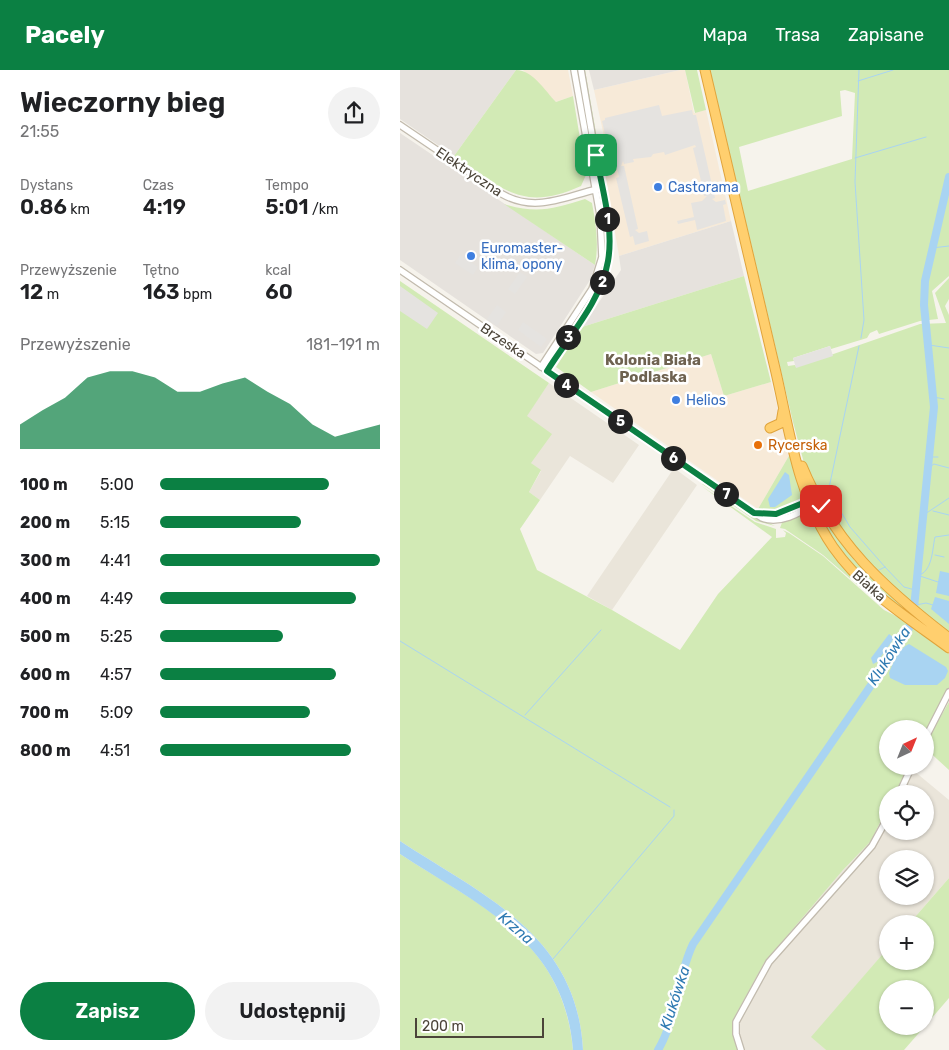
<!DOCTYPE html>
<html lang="pl">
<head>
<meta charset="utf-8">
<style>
  :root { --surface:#fff; --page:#f2f2f2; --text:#202124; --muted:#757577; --accent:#0b8043 }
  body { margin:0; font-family:Rubik,sans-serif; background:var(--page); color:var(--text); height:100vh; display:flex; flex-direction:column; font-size:19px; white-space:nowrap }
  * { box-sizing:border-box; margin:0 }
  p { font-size:16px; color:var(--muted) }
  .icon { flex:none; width:28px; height:28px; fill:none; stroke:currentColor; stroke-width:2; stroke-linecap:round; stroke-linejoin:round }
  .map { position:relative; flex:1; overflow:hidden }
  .details { display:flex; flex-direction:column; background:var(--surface); width:400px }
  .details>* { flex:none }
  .needle { width:32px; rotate:43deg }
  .controls { position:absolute; left:479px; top:650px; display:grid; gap:10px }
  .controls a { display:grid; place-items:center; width:55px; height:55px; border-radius:50%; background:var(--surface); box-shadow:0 1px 4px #0004; font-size:25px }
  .scale { position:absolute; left:15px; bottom:12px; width:129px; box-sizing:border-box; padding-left:5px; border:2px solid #4b4439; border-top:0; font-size:14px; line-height:18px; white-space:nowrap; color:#4b4439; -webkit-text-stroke:4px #fff; paint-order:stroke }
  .pin { position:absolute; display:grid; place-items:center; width:42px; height:42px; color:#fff; margin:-21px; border-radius:10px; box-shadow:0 2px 8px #0006 }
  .km { position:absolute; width:25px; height:25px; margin:-12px; border-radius:50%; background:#222; color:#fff; font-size:14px; line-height:25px; text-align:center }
  .round { display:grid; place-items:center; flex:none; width:52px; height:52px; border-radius:26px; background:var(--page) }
  .head { display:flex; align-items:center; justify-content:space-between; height:85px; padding:0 20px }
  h1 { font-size:28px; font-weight:600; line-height:38px }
  .metrics { display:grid; grid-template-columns:repeat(3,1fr); gap:8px; height:85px; padding:5px 20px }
  .metrics div { display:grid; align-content:center }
  .metrics b { font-size:21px; font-weight:600 }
  .metrics small { font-size:14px; font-weight:400 }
  .metrics p { font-size:14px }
  .chart { height:140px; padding:10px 20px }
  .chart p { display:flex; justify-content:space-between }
  .chart svg { width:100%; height:90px; margin-top:5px; fill:var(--accent); opacity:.7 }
  .primary-button { display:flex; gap:10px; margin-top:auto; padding:10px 20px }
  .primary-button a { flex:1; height:58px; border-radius:30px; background:var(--accent); color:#fff; font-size:20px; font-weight:600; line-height:58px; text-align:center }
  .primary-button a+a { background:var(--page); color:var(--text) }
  ul { padding:0 20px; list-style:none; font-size:16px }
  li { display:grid; grid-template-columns:80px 60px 1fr; align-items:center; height:38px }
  li i { height:12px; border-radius:6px; background:var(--accent) }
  header { display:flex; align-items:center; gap:30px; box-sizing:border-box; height:70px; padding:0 25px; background:var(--accent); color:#fff }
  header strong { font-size:24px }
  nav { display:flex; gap:28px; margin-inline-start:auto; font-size:18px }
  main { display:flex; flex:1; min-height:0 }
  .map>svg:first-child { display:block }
  .residential { fill:#eae5da; fill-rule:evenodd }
  .commercial { fill:#f7ead8 }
  .industrial { fill:#e6e2dd }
  .green { fill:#d2eab5; fill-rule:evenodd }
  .parking { fill:#e5e3e0 }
  .water { fill:#a9d4f2 }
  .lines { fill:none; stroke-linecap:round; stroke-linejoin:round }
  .stream { stroke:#a9d4f2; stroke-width:1 }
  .river { stroke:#a9d4f2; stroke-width:8 }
  .minor-casing { stroke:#c2bbae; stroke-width:8 }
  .highway-casing { stroke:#e0a43c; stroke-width:11 }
  .minor { stroke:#fff; stroke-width:5.5 }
  .highway { stroke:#ffcf6e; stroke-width:9 }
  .route-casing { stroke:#fff; stroke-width:10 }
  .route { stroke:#0b8043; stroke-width:6 }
  .shop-dot { fill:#3f7fe0; stroke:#fff; stroke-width:2 }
  .food-dot { fill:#e8710a; stroke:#fff; stroke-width:2 }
  .labels { text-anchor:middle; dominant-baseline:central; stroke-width:5; stroke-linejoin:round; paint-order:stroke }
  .street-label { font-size:14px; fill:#4b4439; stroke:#fff }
  .shop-label { font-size:14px; fill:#366cbe; stroke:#fff; text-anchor:start }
  .food-label { font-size:14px; fill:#c56008; stroke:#fff; text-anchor:start }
  .neighbourhood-label { font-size:15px; font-weight:bold; fill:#6e6250; stroke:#fff }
  .water-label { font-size:15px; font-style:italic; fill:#2e7ab2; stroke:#fff }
</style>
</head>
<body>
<header>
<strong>Pacely</strong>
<nav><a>Mapa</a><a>Trasa</a><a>Zapisane</a></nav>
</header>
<main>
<section class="details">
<div class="head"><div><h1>Wieczorny bieg</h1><p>21:55</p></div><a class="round"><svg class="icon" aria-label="share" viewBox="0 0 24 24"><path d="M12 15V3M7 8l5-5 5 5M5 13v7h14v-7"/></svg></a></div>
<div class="metrics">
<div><p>Dystans</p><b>0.86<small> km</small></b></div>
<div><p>Czas</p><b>4:19</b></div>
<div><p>Tempo</p><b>5:01<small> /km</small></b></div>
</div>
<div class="metrics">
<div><p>Przewyższenie</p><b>12<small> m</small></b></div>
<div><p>Tętno</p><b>163<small> bpm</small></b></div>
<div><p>kcal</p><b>60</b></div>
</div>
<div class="chart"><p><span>Przewyższenie</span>181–191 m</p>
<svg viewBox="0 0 160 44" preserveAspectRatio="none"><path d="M0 44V32L10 25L20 19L30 9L40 6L50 6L60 9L70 16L80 16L90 12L100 9L110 16L120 22L130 32L140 38L150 35L160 32V44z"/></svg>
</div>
<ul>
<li><b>100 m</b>5:00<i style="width:77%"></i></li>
<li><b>200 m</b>5:15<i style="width:64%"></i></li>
<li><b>300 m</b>4:41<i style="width:100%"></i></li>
<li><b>400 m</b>4:49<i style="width:89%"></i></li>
<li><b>500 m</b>5:25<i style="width:56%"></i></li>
<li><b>600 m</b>4:57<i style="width:80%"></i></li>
<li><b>700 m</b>5:09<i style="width:68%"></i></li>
<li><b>800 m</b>4:51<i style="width:87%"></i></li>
</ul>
<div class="primary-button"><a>Zapisz</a><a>Udostępnij</a></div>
</section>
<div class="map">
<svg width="549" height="980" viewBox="0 0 549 980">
  <rect width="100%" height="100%" fill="#f6f3ec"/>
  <path class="residential" d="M149,313l90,62 -26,38 -43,-27 -30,44 -11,-8 12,-21 -10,-8 -5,-47z
    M274,398l23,17 -85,125 -25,-14z
    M508,696l41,34v78l-40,46h-21l-1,25 -75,88 14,13h-88l-5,-19 1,-13 30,-55 79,-93 28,-29 16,-33 1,23h37v-37h-30zM488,789h37v37h-37z"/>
  <path class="commercial" d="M123,0h45l5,26 -17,6z
    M280,0h5l9,43 12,-3 25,111 -112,35 -19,-113 5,-2 -11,-51z
    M311,284l13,42 47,-14 19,72 -32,55 -167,-117z"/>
  <path class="industrial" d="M0,0h116l-62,86 -54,-37z
    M189,0h91l-86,20z
    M0,63l195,132 -5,15 -47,73 -7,1 -136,-94z
    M331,151l13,55 -162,51 39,-57 -2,-14z"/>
  <path class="green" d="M116,0c17,0 29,21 40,32l17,-6 13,79 -5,11c-60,27 -78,2 -127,-30z
    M183,0h2l14,80 -2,-3z
    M285,0h12l9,40 -11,3z
    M310,0h239v206l-17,15 6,28 -18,2 -41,13 -2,-4 -7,3 -3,5 -36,11 -1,-3 -37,12 1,3 -7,1 1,4 7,-1 1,2 124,-43 26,-1 -11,-30 14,-15v21l-4,7 4,9v318l-60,-46 -60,-72 -25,-52 -11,-41zM445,20l10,3 -3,66 -104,32 -9,-44 103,-31 -2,-25z
    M185,129l7,4c4,22 7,40 3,62l-91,-61c33,10 49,5 81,-5z
    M344,206l27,106 -47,14 -13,-42 -120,38 -35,-25 26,-40z
    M0,211l149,102 -22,33 25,18 -21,29 10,7 -12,22 11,8 -20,29 17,41 75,40 68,40 38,-56 54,-57 -72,-52 55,37 21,7v9l9,-1 1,-4 -3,-3 6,3 34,23 61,54 16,8 49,36v35l-24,45v-5h-37v37h20l-13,28h-7l-1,14 -16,33 -28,29 -79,93 -30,55 -1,13 5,19h-155c-6,-115 -99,-154 -183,-209z
    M390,384l12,43 -14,11 -23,5 -7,-4z
    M303,413l53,34 19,9 -19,-5 -54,-37z
    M415,437l40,54 52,49 -3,3 -17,-13 -48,-49z
    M403,442c10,2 13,16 18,24 20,27 40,51 67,72l-13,-8 -52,-45 -38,-26 -5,-1 3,-8z
    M549,632v68l-24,-22v-4z
    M0,784c82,53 163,86 173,196h-173z
    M549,808v120l-24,28v-37h-37v37h37l-21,24h-78l-15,-13 76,-88 1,12h37v-37h-16z"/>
  <path class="parking" d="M259,35l3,11 30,-6 1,5h3l19,83 -3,1 4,3 9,-2 1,4 -3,1 3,16 -29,9 -2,-10 -17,4 -1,-3 17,-4 -3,-14 11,-2 5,-5h-3l-1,-5 3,-1 -3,-1 -10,-41 3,-1 -1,-2 -30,10 -1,-3 -11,2 -2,3 -18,2 1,3 -10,2 -1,-3 -2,5h3l14,63 -3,1 4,3 8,-2 2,10 -14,4 -2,-9 -3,1 -14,-59 3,-1 -4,-18 -4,-17 -4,1 -5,-22 3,-1v-2z
    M60,185l18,12 -5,8 -18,-12z
    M120,202l7,5 -12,17 -7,-5z
    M0,216l38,27 -11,16 -27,-18z
    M97,235l9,7 -9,14 -10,-7z
    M123,252l24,17 -6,8 -23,-17z
    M430,276l3,10 -37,12 -3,-10z"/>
  <path class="water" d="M385,402l4,3 3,20 -17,12h-5l-2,-8z
    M540,501l9,2v23l-13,-3z
    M535,527l14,4v23l-18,-15z
    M489,564l4,3v3l-16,22 -4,2 -2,-6z
    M509,574l37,23 2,4 -3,7 -8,7h-32l-15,-7 -1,-5c4,-10 10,-25 20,-29z
    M0,771c84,55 177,94 183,209h-10c-9,-109 -92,-143 -173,-196z"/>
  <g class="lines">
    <path class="stream" d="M459,0l-4,112 9,138 -3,18
      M458,11l35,-11
      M455,88l71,-21
      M532,178l17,-2
      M529,275l20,3
      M534,327l10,2
      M529,387h9
      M527,399l7,-5 15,4
      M429,418l30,-142
      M428,420l22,37 35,40 19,20 11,3
      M533,441l16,4
      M522,446l27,-18
      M535,485l9,2
      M477,501l8,-4
      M517,506c16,-4 15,-26 18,-39l14,-2
      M520,506l18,6
      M516,535l10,-2 7,2
      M0,571l270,166
      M125,645l76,-85
      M153,889l121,-143v-6"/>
    <path class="river" d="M258,980c19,-32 19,-73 35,-106l214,-311 6,-15 21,-211 -10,-102 1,-24 24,-104"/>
    <g class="minor-casing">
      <path id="minor" d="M0,55l102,69c33,19 61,3 96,-5
        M0,200l362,248c16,6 39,-3 50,-16
        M141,297l51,-78 10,-32 -2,-42 -26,-145
        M147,301l50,-79 11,-31 1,-27 -28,-164
        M359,444c23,4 37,-15 53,-12
        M525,669l24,-47
        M499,724l13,-28
        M341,980l-5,-16v-12l33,-60 103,-116 16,-29"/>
    </g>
    <g class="highway-casing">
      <path id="highway" d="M305,0c23,98 46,196 69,294 15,62 22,129 59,183 30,43 74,70 116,101
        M370,358l11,-5 2,-12
        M402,396c32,77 82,122 147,172"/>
    </g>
    <use href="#minor" class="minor"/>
    <use href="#highway" class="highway"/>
  </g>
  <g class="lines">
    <g class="route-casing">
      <path id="route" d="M196,85c6,34 18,72 12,106 -7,41 -40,76 -61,110l207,142 22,1 32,-13 13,5"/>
    </g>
    <use href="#route" class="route"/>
  </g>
  <g class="shop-dot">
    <circle cx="258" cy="117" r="5"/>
    <circle cx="71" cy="186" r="5"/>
    <circle cx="276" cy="330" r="5"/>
  </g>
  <circle class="food-dot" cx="358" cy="375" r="5"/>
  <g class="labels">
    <g class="street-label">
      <text transform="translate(69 102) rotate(34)">Elektryczna</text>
      <text transform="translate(103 271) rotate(34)">Brzeska</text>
      <text transform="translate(469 516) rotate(42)">Białka</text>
    </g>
    <g class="shop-label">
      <text x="268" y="117">Castorama</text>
      <text x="81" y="178">Euromaster-<tspan x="81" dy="16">klima, opony</tspan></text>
      <text x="286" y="330">Helios</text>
    </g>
    <g class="food-label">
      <text x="368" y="375">Rycerska</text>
    </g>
    <g class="neighbourhood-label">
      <text x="253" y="290">Kolonia Biała<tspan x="253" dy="17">Podlaska</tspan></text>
    </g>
    <g class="water-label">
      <text transform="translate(489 586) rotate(-57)">Klukówka</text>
      <text transform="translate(116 858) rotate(41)">Krzna</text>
      <text transform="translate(275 928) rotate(-72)">Klukówka</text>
    </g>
  </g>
</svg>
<div class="controls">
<a><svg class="needle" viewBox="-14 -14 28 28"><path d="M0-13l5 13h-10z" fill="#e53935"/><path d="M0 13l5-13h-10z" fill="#757577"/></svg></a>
<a><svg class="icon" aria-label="locate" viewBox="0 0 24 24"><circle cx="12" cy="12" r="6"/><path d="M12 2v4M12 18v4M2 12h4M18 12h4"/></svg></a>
<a><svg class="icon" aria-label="layers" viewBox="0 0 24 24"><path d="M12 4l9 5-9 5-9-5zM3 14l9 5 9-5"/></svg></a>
<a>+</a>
<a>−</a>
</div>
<div class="scale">200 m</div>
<div class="pin" style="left:196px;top:85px;background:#1e9e55"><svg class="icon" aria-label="arrive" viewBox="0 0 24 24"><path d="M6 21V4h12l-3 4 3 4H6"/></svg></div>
<div class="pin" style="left:421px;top:436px;background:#d93025"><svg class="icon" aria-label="check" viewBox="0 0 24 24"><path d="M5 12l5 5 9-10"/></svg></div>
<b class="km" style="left:207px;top:149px">1</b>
<b class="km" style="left:202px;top:212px">2</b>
<b class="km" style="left:168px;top:267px">3</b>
<b class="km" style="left:166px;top:315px">4</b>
<b class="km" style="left:220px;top:351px">5</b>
<b class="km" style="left:273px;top:388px">6</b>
<b class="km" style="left:326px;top:424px">7</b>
</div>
</main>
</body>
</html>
